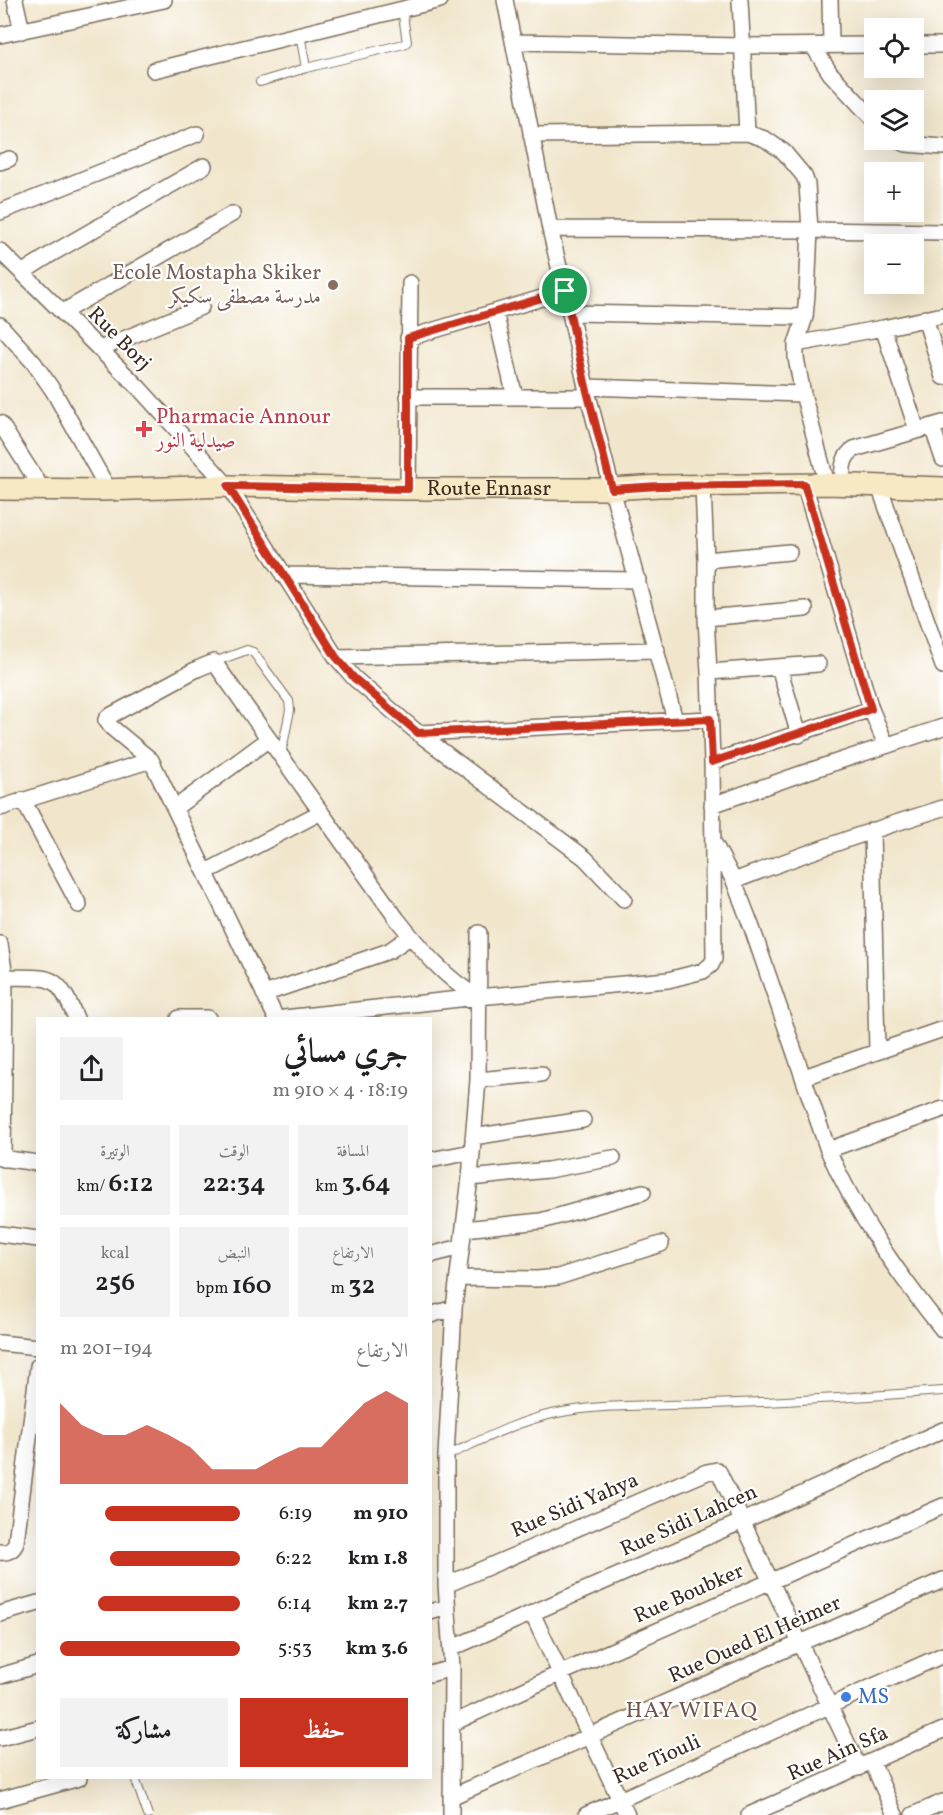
<!DOCTYPE html>
<html lang="ar">
<head>
<meta charset="utf-8">
<style>
  :root { --surface:#fff; --page:#f2f2f2; --text:#202124; --muted:#757577; --accent:#c8321e }
  body { margin:0; font-family:Vollkorn,Amiri,serif; background:var(--page); color:var(--text); direction:rtl; height:100vh; display:flex; flex-direction:column; font-size:22px; white-space:nowrap }
  * { box-sizing:border-box; margin:0 }
  p { font-size:20px; color:var(--muted) }
  .icon { flex:none; width:33px; height:33px; fill:none; stroke:currentColor; stroke-width:2; stroke-linecap:round; stroke-linejoin:round }
  .map { position:relative; flex:1; overflow:hidden; direction:ltr }
  .side { position:absolute; left:36px; top:1017px; width:396px; height:762px; display:flex; flex-direction:column; background:var(--surface); border-radius:0px; box-shadow:0 6px 24px #0002; direction:rtl }
  .side>* { flex:none }
  .fabs { position:absolute; left:864px; top:18px; display:grid; gap:12px }
  .fabs a { display:grid; place-items:center; width:60px; height:60px; border-radius:0px; background:var(--surface); box-shadow:0 6px 24px #0002; font-size:30px }
  .pin { position:absolute; display:grid; place-items:center; width:51px; height:51px; color:#fff; margin:-26px; border:3px solid #fff; border-radius:50%; box-shadow:0 2px 6px #0007 }
  .round { display:grid; place-items:center; flex:none; width:63px; height:63px; border-radius:0px; background:var(--page) }
  .headline { display:flex; align-items:center; justify-content:space-between; height:102px; padding:0 24px }
  h1 { font-size:33px; font-weight:600; line-height:45px }
  .figures { display:grid; grid-template-columns:repeat(3,1fr); gap:9px; height:102px; padding:6px 24px }
  .figures div { display:grid; align-content:center; border-radius:0px; background:var(--page); text-align:center }
  .figures b { font-size:26px; font-weight:600 }
  .figures small { font-size:16px; font-weight:400 }
  .figures p { font-size:16px }
  .chart { height:168px; padding:12px 24px }
  .chart p { display:flex; justify-content:space-between }
  .chart svg { width:100%; height:108px; margin-top:6px; fill:var(--accent); opacity:.7 }
  .cta { display:flex; gap:12px; margin-top:auto; padding:12px 24px }
  .cta a { flex:1; height:69px; border-radius:0px; background:var(--accent); color:#fff; font-size:24px; font-weight:600; line-height:69px; text-align:center }
  .cta a+a { background:var(--page); color:var(--text) }
  ul { padding:0 24px; list-style:none; font-size:20px }
  li { display:grid; grid-template-columns:96px 72px 1fr; align-items:center; height:45px }
  li i { height:15px; border-radius:8px; background:var(--accent) }
  .map>svg:first-child { display:block }
  .lines { fill:none; stroke-linecap:round; stroke-linejoin:round }
  .service-casing { stroke:#7b6c5b; stroke-width:10 }
  .minor-casing { stroke:#7b6c5b; stroke-width:18 }
  .secondary-casing { stroke:#7b6c5b; stroke-width:24 }
  .service { stroke:#fff; stroke-width:8 }
  .minor { stroke:#fff; stroke-width:15 }
  .secondary { stroke:#f7e9c3; stroke-width:21 }
  .route-casing { stroke:#fff; stroke-width:12 }
  .route { stroke:#c8321e; stroke-width:8 }
  .education-dot { fill:#8d6e63; stroke:#fff; stroke-width:2 }
  .health-dot { fill:#e0444e; stroke:#fff; stroke-width:2 }
  .shop-dot { fill:#3f7fe0; stroke:#fff; stroke-width:2 }
  .labels { text-anchor:middle; dominant-baseline:central; stroke-width:4.5; stroke-linejoin:round; paint-order:stroke }
  .education-label { font-size:21px; fill:#785e54; stroke:#fff; text-anchor:end }
  .street-label { font-size:21px; fill:#3b2a1e; stroke:#fff }
  .health-label { font-size:21px; fill:#be3a42; stroke:#fff; text-anchor:start }
  .shop-label { font-size:21px; fill:#366cbe; stroke:#fff; text-anchor:start }
  .neighbourhood-label { font-size:22px; letter-spacing:1.5px; fill:#725548; stroke:#fff }
</style>
</head>
<body>
<div class="map">
<svg width="943" height="1815" viewBox="0 0 943 1815">
  <rect width="100%" height="100%" fill="#fff"/>
  <filter id="ink" filterUnits="userSpaceOnUse"><feTurbulence type="fractalNoise" baseFrequency=".0167" numOctaves="2"/><feDisplacementMap in="SourceGraphic" scale="12" xChannelSelector="R" yChannelSelector="G"/><feConvolveMatrix kernelMatrix="1 2 1 2 8 2 1 2 1" color-interpolation-filters="sRGB"/></filter>
  <filter id="wash" filterUnits="userSpaceOnUse"><feTurbulence type="fractalNoise" baseFrequency=".008" numOctaves="4" result="noise"/><feDisplacementMap in="SourceGraphic" scale="24" xChannelSelector="R" yChannelSelector="G"/><feGaussianBlur stdDeviation="1.35" result="paint"/><feColorMatrix in="noise" values="0 0 0 0 0 0 0 0 0 0 0 0 0 0 0 0 0 1.4 0 .05"/><feComposite in="paint" operator="in"/></filter>
  <g filter="url(#wash)">
    <rect width="100%" height="100%" fill="#f1e6cc"/>
  </g>
  <g filter="url(#ink)">
    <g class="lines">
      <g class="service-casing">
        <path id="service" d="M300,34l6,34 98,-24 3,-2 -5,-33
          M260,82l46,-14
          M214,662l33,-12 6,2 36,49 1,9 -9,45
          M446,1456c34,-15 69,-34 106,-42 52,-11 105,-8 159,-10 77,-2 155,-8 232,-13
          M135,1778l13,37"/>
      </g>
      <g class="minor-casing">
        <path id="minor" d="M15,0l7,31
          M505,0l45,229 20,84 16,74 26,102 63,231
          M740,0l7,133 18,6 19,13 20,24 3,8 3,46 -3,64 -2,23 -9,27v14l7,36 24,90
          M830,0l1,45
          M0,35l164,-35
          M513,42l229,4 132,-1
          M914,45h29
          M813,46l17,27 44,47
          M154,70l286,-70
          M531,135l216,-2
          M898,140l8,4 37,3
          M0,162l9,-3
          M0,212l197,-78
          M550,229l260,1 133,2
          M0,251l139,137 89,98 108,171 18,21 64,55 292,-14
          M23,272l30,-19 151,-87
          M63,312l169,-98
          M495,312l20,85
          M570,313l235,4
          M925,318l18,59
          M0,325l34,38 20,29 54,97
          M883,328l34,102
          M408,338l157,-47
          M796,344l87,-16 60,-13
          M100,349l101,-42
          M586,387l217,7
          M408,397h180
          M0,423l42,66
          M932,426l11,33
          M804,484l67,225 15,36
          M842,484c1,-14 -1,-26 12,-35l89,-26
          M879,486l64,180
          M408,489l2,-206
          M706,560l83,-8
          M283,575l355,5
          M706,618l99,-9
          M336,657l321,-7
          M779,667l20,68
          M709,672l109,-8
          M418,733l167,125 39,41
          M712,762l159,-53
          M23,800l56,105
          M712,805l97,-34 134,-44
          M0,808l151,-48
          M175,808l94,-69
          M872,830l5,221
          M715,845l19,36 18,47 76,222c29,66 70,124 115,180
          M206,872l115,-60
          M734,881c69,-27 138,-51 209,-73
          M0,944l5,33 -2,182
          M5,977c48,1 51,-5 71,41
          M264,994l125,-43 22,-15
          M179,1018h29
          M276,1018l-125,-258 -40,-33 -5,-7 2,-3 89,-48 17,-7 183,257c23,29 49,61 81,78
          M284,1018l194,-21 190,-17 35,-9 8,-6 3,-6 -2,-197 -3,-90 -3,-54v-58l-3,-74
          M804,1077l139,-48
          M478,1080l63,-6
          M473,1137l110,-17
          M828,1150l115,-41
          M0,1158l38,5
          M430,1160l42,-8
          M470,1178l78,-8 65,-12
          M464,1229l77,-8 102,-29
          M0,1234l38,5
          M430,1255l31,-8
          M458,1278l79,1 21,-2 103,-33
          M430,1315l24,-7
          M0,1343l38,4
          M0,1552c8,1 14,-2 16,-10l22,-176
          M446,1585l261,-113 10,-2 2,2 140,296
          M430,1612l17,-5
          M532,1613l95,202
          M0,1614l38,-11
          M452,1648l291,-127 200,-91
          M430,1674l22,-6
          M0,1676l38,-11
          M453,1723l108,-50 382,-167
          M0,1738l38,-10
          M872,1762l23,53
          M451,1797l492,-217
          M0,1800l79,-22
          M451,1815l1,-147 -6,-83v-129l8,-148 16,-130 8,-98 1,-147
          M586,1815l357,-160
          M749,1815l194,-85
          M913,1815l30,-13"/>
      </g>
      <g class="secondary-casing">
        <g id="secondary">
          <path id="s1" d="M0,489l102,1 126,-4 177,3h207l47,-3 168,-2 116,4"/>
        </g>
      </g>
      <use href="#service" class="service"/>
      <use href="#minor" class="minor"/>
      <use href="#secondary" class="secondary"/>
    </g>
  </g>
  <g class="lines" filter="url(#ink)">
    <g class="route-casing">
      <path id="route" d="M565,291l21,96 26,102 47,-3 145,-2 67,225 -159,53 -2,-43 -292,14 -64,-55 -18,-21 -108,-171 180,3v-151z"/>
    </g>
    <use href="#route" class="route"/>
  </g>
  <circle class="education-dot" cx="333" cy="285" r="6"/>
  <path class="health-dot" d="M141 420h6v6h6v6h-6v6h-6v-6h-6v-6h6z"/>
  <circle class="shop-dot" cx="846" cy="1697" r="6"/>
  <g class="labels">
    <g class="education-label">
      <text x="321" y="273">Ecole Mostapha Skiker<tspan x="321" dy="24">مدرسة مصطفى سكيكر</tspan></text>
    </g>
    <g class="street-label">
      <text transform="translate(119 339) rotate(45)">Rue Borj</text>
      <text stroke="none"><textPath href="#s1" startOffset="489">Route Ennasr</textPath></text>
      <text transform="translate(575 1506) rotate(-23)">Rue Sidi Yahya</text>
      <text transform="translate(689 1521) rotate(-24)">Rue Sidi Lahcen</text>
      <text transform="translate(689 1594) rotate(-24)">Rue Boubker</text>
      <text transform="translate(755 1640) rotate(-24)">Rue Oued El Heimer</text>
      <text transform="translate(838 1754) rotate(-24)">Rue Ain Sfa</text>
      <text transform="translate(657 1760) rotate(-24)">Rue Tiouli</text>
    </g>
    <g class="health-label">
      <text x="156" y="417">Pharmacie Annour<tspan x="156" dy="24">صيدلية النور</tspan></text>
    </g>
    <g class="shop-label">
      <text x="858" y="1697">MS</text>
    </g>
    <g class="neighbourhood-label">
      <text x="692" y="1711">HAY WIFAQ</text>
    </g>
  </g>
</svg>
<div class="fabs">
<a><svg class="icon" aria-label="locate" viewBox="0 0 24 24"><circle cx="12" cy="12" r="6"/><path d="M12 2v4M12 18v4M2 12h4M18 12h4"/></svg></a>
<a><svg class="icon" aria-label="layers" viewBox="0 0 24 24"><path d="M12 4l9 5-9 5-9-5zM3 14l9 5 9-5"/></svg></a>
<a>+</a>
<a>−</a>
</div>
<div class="pin" style="left:565px;top:291px;background:#1e9e55"><svg class="icon" aria-label="arrive" viewBox="0 0 24 24"><path d="M6 21V4h12l-3 4 3 4H6"/></svg></div>
<section class="side">
<div class="headline"><div><h1>جري مسائي</h1><p>18:19 · 4 × 910 m</p></div><a class="round"><svg class="icon" aria-label="share" viewBox="0 0 24 24"><path d="M12 15V3M7 8l5-5 5 5M5 13v7h14v-7"/></svg></a></div>
<div class="figures">
<div><p>المسافة</p><b>3.64<small> km</small></b></div>
<div><p>الوقت</p><b>22:34</b></div>
<div><p>الوتيرة</p><b>6:12<small> /km</small></b></div>
</div>
<div class="figures">
<div><p>الارتفاع</p><b>32<small> m</small></b></div>
<div><p>النبض</p><b>160<small> bpm</small></b></div>
<div><p>kcal</p><b>256</b></div>
</div>
<div class="chart"><p><span>الارتفاع</span>194–201 m</p>
<svg viewBox="0 0 160 44" preserveAspectRatio="none"><path d="M0 44V11L10 20L20 24L30 24L40 20L50 24L60 29L70 38L80 38L90 38L100 33L110 29L120 29L130 20L140 11L150 6L160 11V44z"/></svg>
</div>
<ul>
<li><b>910 m</b>6:19<i style="width:75%"></i></li>
<li><b>1.8 km</b>6:22<i style="width:72%"></i></li>
<li><b>2.7 km</b>6:14<i style="width:79%"></i></li>
<li><b>3.6 km</b>5:53<i style="width:100%"></i></li>
</ul>
<div class="cta"><a>حفظ</a><a>مشاركة</a></div>
</section>
</div>
</body>
</html>
